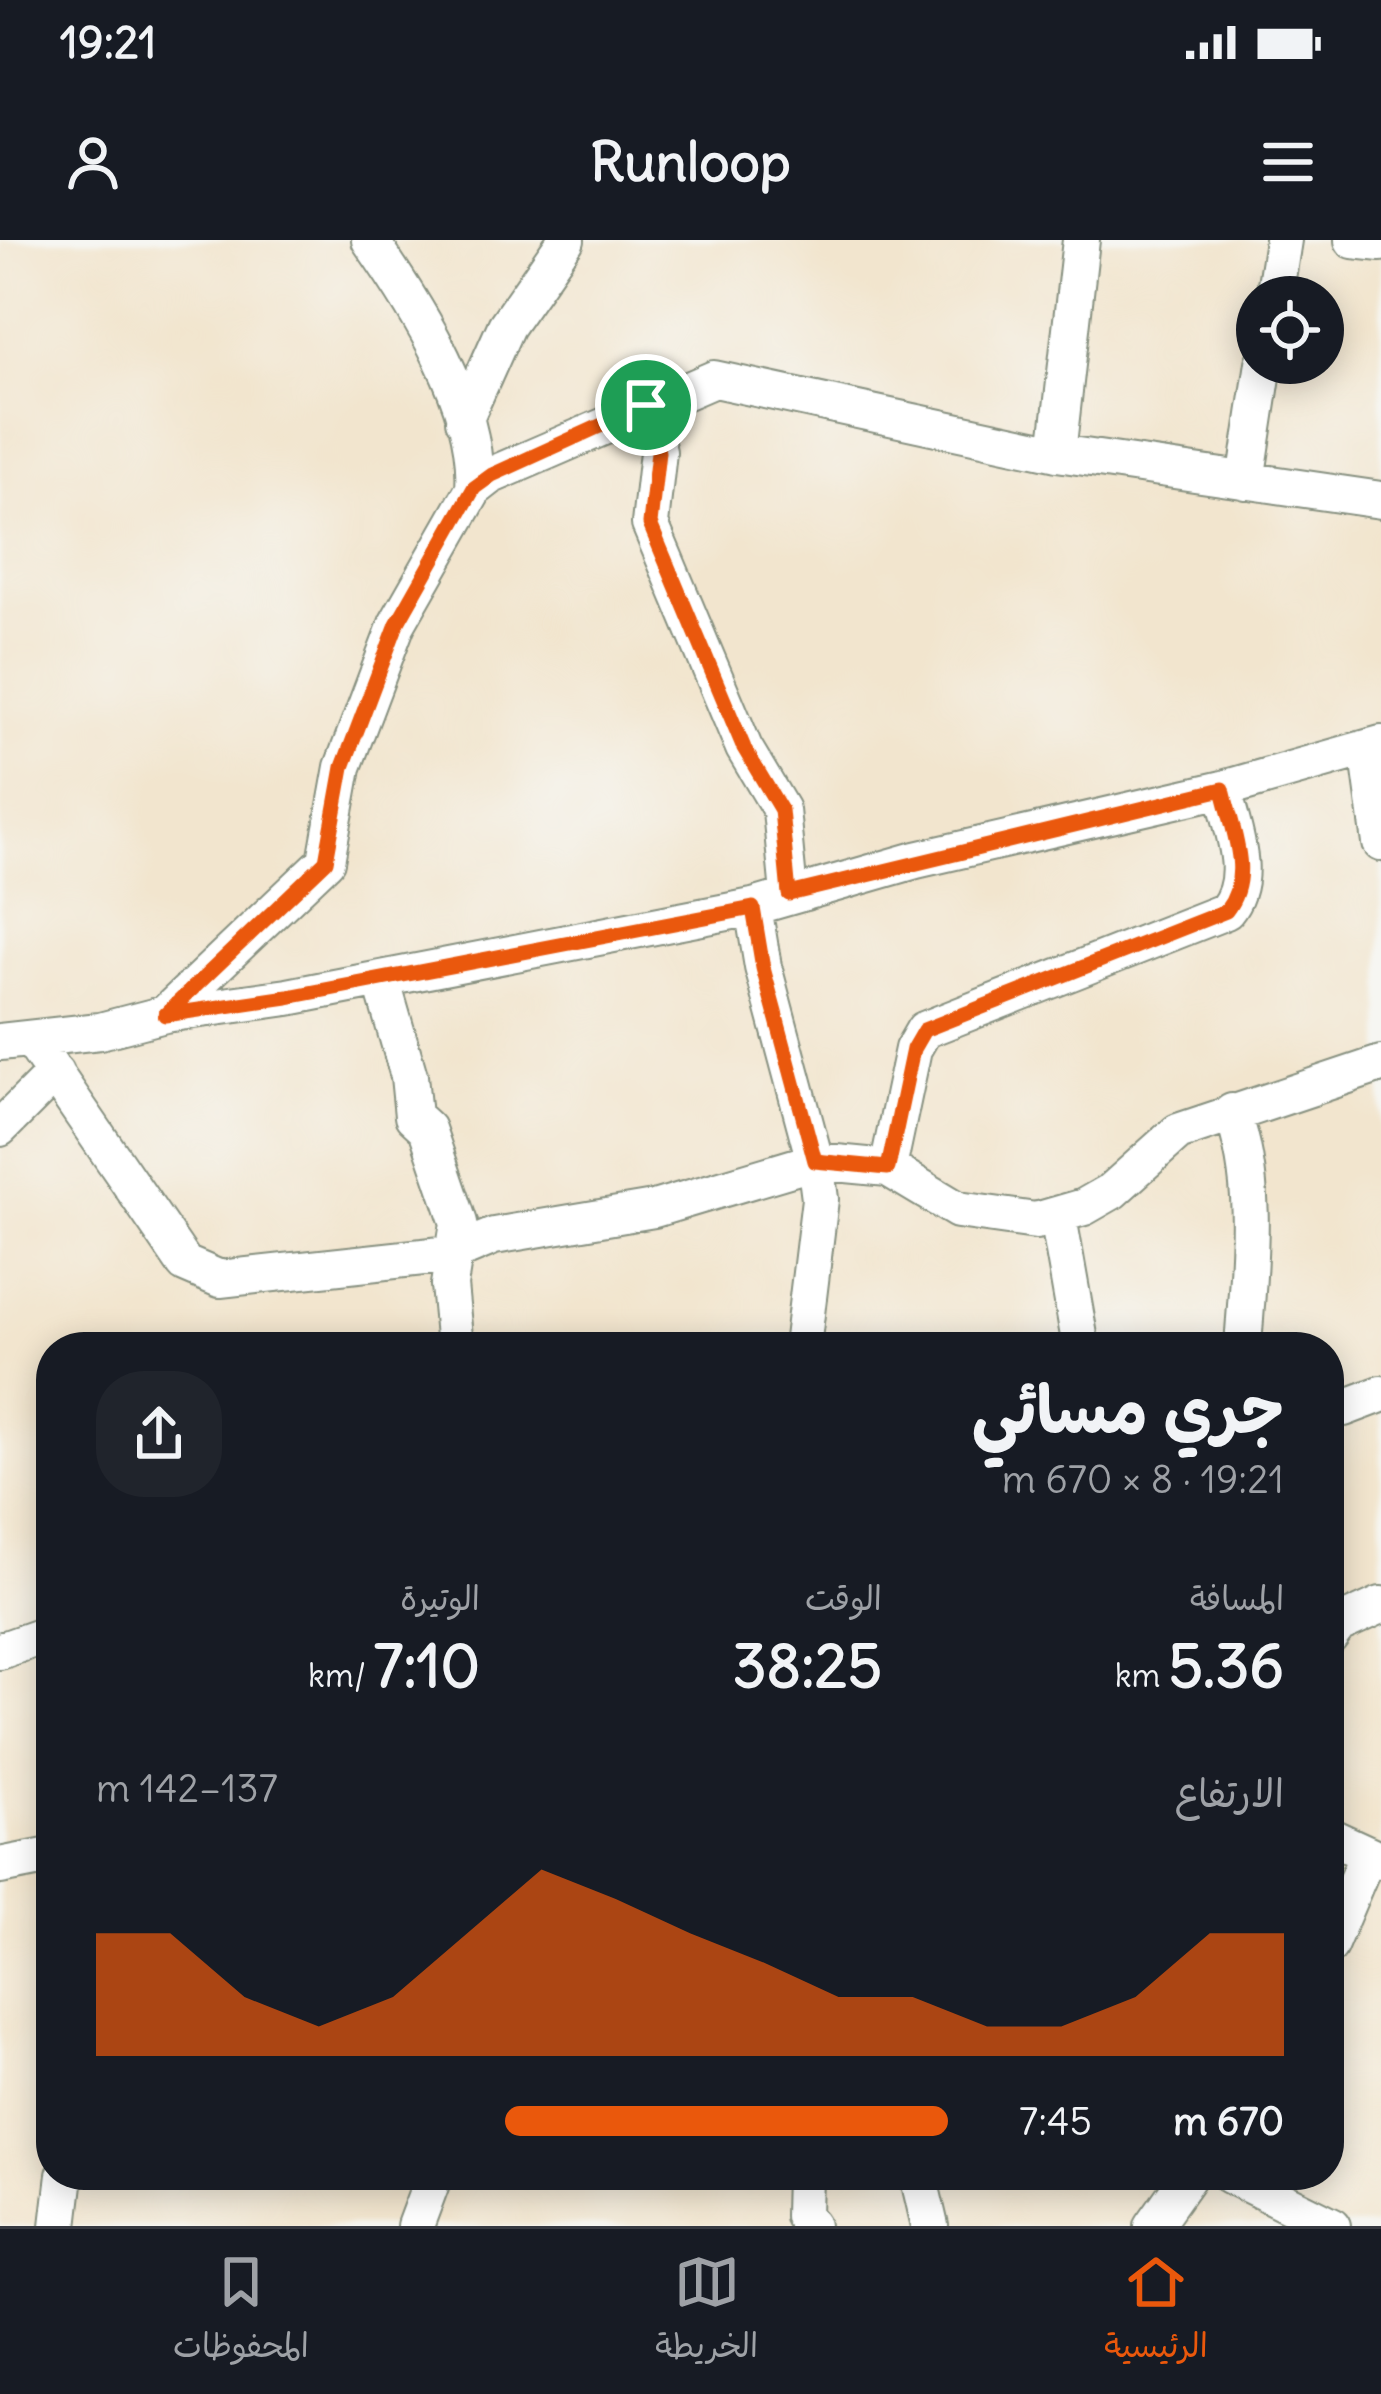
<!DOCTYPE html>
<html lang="ar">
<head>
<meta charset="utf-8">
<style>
  :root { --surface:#171b24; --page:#20242c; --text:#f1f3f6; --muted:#9ea1a6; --line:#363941; --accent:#ea580c }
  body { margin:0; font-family:Delius,"Playpen Sans Arabic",sans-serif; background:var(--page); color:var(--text); direction:rtl; height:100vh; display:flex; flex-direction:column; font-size:45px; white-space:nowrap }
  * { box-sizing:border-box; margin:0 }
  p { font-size:39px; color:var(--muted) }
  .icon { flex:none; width:66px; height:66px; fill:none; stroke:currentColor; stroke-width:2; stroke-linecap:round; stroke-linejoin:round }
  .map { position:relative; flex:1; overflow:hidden; direction:ltr }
  .drawer { position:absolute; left:36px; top:1092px; width:1308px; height:858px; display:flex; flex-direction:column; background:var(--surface); border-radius:48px; box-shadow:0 6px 30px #0003; direction:rtl }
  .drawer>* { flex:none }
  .controls { position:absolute; left:1236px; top:36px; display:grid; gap:24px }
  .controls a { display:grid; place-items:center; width:108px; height:108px; border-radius:50%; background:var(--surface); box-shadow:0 6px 30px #0003; font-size:60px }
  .pin { position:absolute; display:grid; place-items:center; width:102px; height:102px; color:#fff; margin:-51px; border:6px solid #fff; border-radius:50%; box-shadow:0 3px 12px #0007 }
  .round { display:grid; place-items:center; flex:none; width:126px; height:126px; border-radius:48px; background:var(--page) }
  .overview { display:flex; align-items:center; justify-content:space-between; height:204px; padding:0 60px }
  h1 { font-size:66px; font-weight:700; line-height:90px }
  .stats { display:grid; grid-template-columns:repeat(3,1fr); gap:18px; height:204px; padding:12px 60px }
  .stats div { display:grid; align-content:center }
  .stats b { font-size:60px; font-weight:700 }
  .stats small { font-size:33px; font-weight:400 }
  .stats p { font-size:33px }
  .chart { height:336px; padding:24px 60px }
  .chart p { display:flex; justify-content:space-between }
  .chart svg { width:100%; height:216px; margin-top:12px; fill:var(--accent); opacity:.7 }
  ul { padding:0 60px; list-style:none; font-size:39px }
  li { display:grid; grid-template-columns:192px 144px 1fr; align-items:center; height:90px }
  li i { height:30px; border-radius:15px; background:var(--accent) }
  .status { display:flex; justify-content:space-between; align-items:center; height:84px; padding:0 60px; background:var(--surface); direction:ltr }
  .status svg { height:33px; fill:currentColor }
  header { display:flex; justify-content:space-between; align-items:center; height:156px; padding:0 60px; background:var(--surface); font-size:54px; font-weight:700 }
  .menu { display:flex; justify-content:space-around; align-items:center; height:168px; border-top:3px solid var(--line); background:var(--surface); font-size:33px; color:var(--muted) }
  .menu a { display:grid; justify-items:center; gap:6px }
  .menu .current { color:var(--accent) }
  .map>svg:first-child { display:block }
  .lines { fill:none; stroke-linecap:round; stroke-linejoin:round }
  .minor-casing { stroke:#889181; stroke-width:40 }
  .minor { stroke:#fff; stroke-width:36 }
  .route-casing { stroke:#fff; stroke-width:24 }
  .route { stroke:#ea580c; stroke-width:15 }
</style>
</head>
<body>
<div class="status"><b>19:21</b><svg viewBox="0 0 49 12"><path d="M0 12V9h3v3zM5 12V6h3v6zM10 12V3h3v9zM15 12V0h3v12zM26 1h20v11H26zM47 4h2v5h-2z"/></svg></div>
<header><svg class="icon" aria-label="menu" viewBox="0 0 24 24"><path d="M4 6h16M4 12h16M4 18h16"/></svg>Runloop<svg class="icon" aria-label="person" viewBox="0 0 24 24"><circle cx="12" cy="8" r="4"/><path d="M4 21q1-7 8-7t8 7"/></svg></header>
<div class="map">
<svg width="1381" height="1986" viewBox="0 0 1381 1986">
  <rect width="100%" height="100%" fill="#f6f6f2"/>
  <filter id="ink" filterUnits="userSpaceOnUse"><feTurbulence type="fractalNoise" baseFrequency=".00833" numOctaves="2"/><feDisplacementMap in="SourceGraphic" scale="24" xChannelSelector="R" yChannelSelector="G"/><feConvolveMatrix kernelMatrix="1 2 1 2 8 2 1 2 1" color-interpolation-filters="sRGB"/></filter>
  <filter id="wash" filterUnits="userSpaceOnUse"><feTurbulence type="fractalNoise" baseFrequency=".004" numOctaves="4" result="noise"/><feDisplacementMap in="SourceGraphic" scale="48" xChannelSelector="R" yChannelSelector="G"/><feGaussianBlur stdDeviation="2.7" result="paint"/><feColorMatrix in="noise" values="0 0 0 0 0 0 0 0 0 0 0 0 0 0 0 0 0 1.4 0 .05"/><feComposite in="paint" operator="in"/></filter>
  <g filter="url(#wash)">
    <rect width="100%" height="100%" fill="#f2e5ce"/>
  </g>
  <g filter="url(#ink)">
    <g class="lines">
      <g class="minor-casing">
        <path id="minor" d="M370,0c47,68 110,165 104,249
          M1353,0l28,3
          M1274,57l9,-57
          M646,165l12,47 -8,72 94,224 37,62 8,84
          M464,180l42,-94 60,-86
          M1057,213l24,-213
          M1246,241l18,-118
          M1368,508l13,95
          M753,667l10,60 52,194 5,38 -18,148
          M381,739l28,97 4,40 14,13 32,94 -10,62 6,62
          M165,774l161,-153 17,-94 54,-143 77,-135 18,-14 222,-96 343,74 324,47
          M31,799l154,225 35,15 231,-25 43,-18 160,-27 161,-48 73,7 70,42 78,11 48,-14 28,-16 66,-59 203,-68
          M0,802l100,-11 65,-17 123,-17 465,-90 163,-47 307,-71 158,-45
          M1232,872c28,75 16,157 11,235
          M0,888l55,-55
          M888,928l25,-119 11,-19 302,-119c28,-35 6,-81 -3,-122
          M1058,977l23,130
          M1329,1166l15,2 37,-14
          M1329,1397l10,-13 42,-19
          M0,1411l51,-18
          M1329,1596l52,24
          M0,1626l51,-10
          M1329,1706l39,-92
          M804,1935l-1,41 8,10
          M918,1935l12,51
          M1230,1935l103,51
          M59,1986l6,-51
          M415,1986l19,-51
          M1153,1986l36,-51"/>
      </g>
      <use href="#minor" class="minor"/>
    </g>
  </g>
  <g class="lines" filter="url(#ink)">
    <g class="route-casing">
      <path id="route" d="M646,165l12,47 -8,72 94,224 37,62 8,84 434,-105c9,41 31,87 3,122l-302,119 -11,19 -25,119 -73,-7 -52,-193 -10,-60 -465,89 -123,18 161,-154 17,-94 54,-143 77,-136 18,-13z"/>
    </g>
    <use href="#route" class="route"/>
  </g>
</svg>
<div class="controls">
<a><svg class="icon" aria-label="locate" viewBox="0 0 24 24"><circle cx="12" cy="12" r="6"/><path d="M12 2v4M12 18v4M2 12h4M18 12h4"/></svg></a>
</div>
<div class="pin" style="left:646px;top:165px;background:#1e9e55"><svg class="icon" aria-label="arrive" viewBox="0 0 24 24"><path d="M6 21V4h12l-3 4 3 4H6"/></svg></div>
<section class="drawer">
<div class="overview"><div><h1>جري مسائي</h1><p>19:21 · 8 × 670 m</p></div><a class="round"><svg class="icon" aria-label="share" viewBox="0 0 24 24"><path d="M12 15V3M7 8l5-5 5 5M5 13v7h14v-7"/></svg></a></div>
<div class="stats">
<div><p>المسافة</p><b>5.36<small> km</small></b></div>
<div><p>الوقت</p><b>38:25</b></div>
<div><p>الوتيرة</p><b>7:10<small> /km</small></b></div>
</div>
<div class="chart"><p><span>الارتفاع</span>137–142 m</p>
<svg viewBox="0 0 160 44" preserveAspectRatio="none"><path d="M0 44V19L10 19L20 32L30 38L40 32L50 19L60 6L70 12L80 19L90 25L100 32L110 32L120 38L130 38L140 32L150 19L160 19V44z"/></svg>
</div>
<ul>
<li><b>670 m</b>7:45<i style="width:52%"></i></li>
</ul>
</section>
</div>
<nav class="menu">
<a class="current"><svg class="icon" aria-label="home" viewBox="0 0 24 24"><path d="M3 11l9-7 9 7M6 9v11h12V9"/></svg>الرئيسية</a>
<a><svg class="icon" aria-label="map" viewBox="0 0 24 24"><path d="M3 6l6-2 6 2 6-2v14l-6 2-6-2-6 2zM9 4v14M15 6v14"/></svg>الخريطة</a>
<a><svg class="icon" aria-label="saved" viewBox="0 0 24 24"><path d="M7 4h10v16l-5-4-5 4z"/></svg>المحفوظات</a>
</nav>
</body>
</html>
